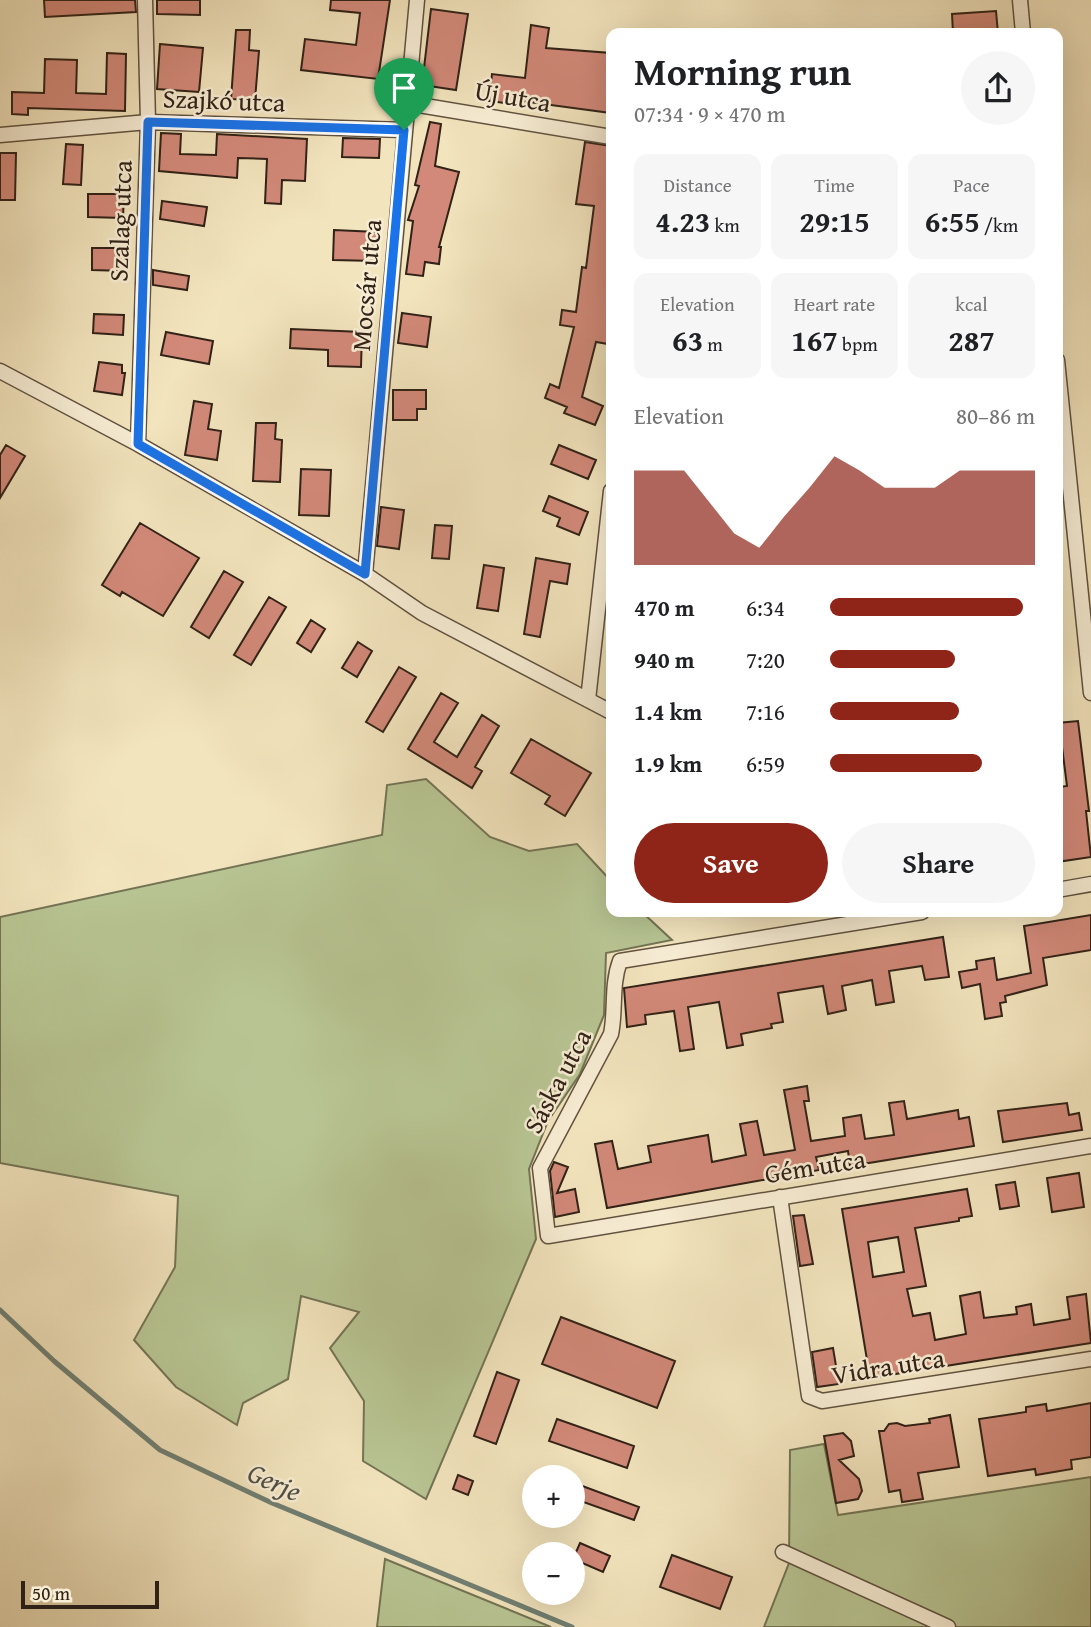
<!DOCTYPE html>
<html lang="en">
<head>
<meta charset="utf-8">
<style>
  :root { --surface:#fff; --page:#f6f6f6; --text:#202124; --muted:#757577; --accent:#8f2418 }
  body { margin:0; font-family:"Gentium Book Plus",serif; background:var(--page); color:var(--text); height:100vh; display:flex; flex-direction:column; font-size:26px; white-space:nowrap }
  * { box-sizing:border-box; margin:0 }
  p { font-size:23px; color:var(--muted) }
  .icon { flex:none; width:38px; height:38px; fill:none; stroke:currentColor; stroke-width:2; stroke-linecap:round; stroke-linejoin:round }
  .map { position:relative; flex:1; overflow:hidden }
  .side { position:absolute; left:606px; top:28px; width:457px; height:889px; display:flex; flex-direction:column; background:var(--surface); border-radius:14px; box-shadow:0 7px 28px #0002 }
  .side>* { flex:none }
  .controls { position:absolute; left:522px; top:1465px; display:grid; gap:14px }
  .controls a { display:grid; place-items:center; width:63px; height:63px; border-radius:50%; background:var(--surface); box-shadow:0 7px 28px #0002; font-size:35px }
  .scale { position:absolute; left:21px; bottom:18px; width:138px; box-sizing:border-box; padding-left:7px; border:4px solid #312217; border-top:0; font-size:19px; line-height:24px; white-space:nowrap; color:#312217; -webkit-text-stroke:5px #f7edd4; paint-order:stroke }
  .pin { position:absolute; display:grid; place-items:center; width:60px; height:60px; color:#fff; margin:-72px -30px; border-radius:50% 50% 50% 0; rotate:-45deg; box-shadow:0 0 7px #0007 }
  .pin .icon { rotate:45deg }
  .round { display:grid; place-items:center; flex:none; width:74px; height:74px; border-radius:37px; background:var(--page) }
  .head { display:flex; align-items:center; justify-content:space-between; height:119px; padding:0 28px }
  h1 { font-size:38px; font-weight:700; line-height:52px }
  .figures { display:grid; grid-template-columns:repeat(3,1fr); gap:10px; height:119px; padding:7px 28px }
  .figures div { display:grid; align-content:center; border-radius:14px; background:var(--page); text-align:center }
  .figures b { font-size:30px; font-weight:700 }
  .figures small { font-size:19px; font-weight:400 }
  .figures p { font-size:19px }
  .chart { height:196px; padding:14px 28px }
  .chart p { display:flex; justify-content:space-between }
  .chart svg { width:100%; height:126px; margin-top:7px; fill:var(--accent); opacity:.7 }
  .button { display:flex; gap:14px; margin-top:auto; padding:14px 28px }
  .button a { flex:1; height:80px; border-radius:42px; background:var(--accent); color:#fff; font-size:28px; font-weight:700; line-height:80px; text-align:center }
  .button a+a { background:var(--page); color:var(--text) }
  ul { padding:0 28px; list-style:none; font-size:23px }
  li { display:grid; grid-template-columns:112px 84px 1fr; align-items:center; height:52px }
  li i { height:18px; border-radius:9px; background:var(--accent) }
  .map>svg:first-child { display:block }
  .green { fill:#b8c593; stroke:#747455; stroke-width:2 }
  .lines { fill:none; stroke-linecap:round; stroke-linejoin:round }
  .stream { stroke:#718073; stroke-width:5 }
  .building { fill:#d28979; stroke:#312217; stroke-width:2; fill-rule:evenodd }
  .street-casing { stroke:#615240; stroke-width:17 }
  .street { stroke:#f7edd4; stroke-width:14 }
  .route-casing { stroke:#fff; stroke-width:14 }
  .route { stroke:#1a73e8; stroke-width:9 }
  .labels { text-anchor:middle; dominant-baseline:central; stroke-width:5; stroke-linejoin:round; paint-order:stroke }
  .street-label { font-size:26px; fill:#312217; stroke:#f7edd4 }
  .water-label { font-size:28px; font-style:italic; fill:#515145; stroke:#f7edd4 }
</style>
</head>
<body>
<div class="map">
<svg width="1091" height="1627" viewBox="0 0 1091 1627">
  <rect width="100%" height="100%" fill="#f2e4bd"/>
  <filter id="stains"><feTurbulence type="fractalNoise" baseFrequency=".00286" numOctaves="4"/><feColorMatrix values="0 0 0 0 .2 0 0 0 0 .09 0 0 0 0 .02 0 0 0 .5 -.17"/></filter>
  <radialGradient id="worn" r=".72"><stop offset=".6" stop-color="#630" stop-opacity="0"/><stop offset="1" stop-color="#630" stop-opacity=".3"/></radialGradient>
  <path class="green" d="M426,779l64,58 39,14 48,-7 34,37v31h31l30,28 -66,13 -2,62 -24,59 -32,47 -19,48 7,70 -110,260 -63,-38 1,-60 -34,-53 29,-36 -58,-16 -13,83 -45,24 -6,22 -61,-38 -42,-47 41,-73 3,-71 -178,-33v-246l382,-82 5,-50z
    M824,1444l14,71 253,-38v150h-327l25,-64 1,-113z
    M385,1559l166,68h-174z"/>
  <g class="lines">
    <path class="stream" d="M0,1310l54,51 106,89 112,53 300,124"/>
  </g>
  <path class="building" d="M44,0h91l1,12 -91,5z
    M157,0h43v15l-43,-1z
    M331,0h59l-12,79 -77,-9 4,-31 51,6 4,-32 -30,-3z
    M431,9l37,5 -12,76 -34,-5z
    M996,11l2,22h-45l-1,-19z
    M531,25l18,3 -3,20 65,5 -3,34h3v26l-97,-13 -1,4 -24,-3 3,-27 33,4z
    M236,30h14l-1,20 10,1 -4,49 -24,-1z
    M160,44l43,4 -4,44 -42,-3z
    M107,53l19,1 -1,57 -97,-3v7l-16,-1v-22l32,1 1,-34 32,1 -1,33 30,1z
    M430,122l11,2 -6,42 24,6 -20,75h2l-2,17 -14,-2 -2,14 -17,-2 7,-53 -5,-1 11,-34 -4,-1z
    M161,133l20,1 -1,20 36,1 1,-21 90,5 -2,42 -23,-1 -1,24 -16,-1 2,-44 -29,-1 -1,20 -78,-7z
    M343,138l37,1 -1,19 -37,-1z
    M585,142l26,4v181l-3,17 -12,-2 -14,55 21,9 -8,19 -31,-12 3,-6 -22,-9 5,-14 9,4 15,-61 -14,-2 2,-15 14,2 6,-45 4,1 8,-62 -18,-2z
    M66,144l17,1 -2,40 -18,-1z
    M0,153h16l-1,47h-15z
    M88,194h36l-1,24 -35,-1z
    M162,201l45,6 -3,19 -44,-7z
    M334,230l43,2 -1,29 -43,-1z
    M92,248h33v23l-33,-1z
    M153,270l36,6 -2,14 -34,-5z
    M402,313l29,4 -4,30 -29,-4z
    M94,314l30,1 -1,20 -30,-2z
    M291,329l71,3 -1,35 -33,-1v-16l-38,-2z
    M166,332l47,9 -4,23 -48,-9z
    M99,362l23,3v8h3l-3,22 -28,-4z
    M393,390h33v19h-9v11h-24z
    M194,401l18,3 -4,25 13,2 -4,29 -32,-5z
    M256,423h20l-1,16 7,1 -2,42 -27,-1z
    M6,445l19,11 -25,42v-43z
    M559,445l37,15 -8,19 -37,-15z
    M301,469l30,1 -2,46 -30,-1z
    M549,496l39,16 -9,23 -22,-9 3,-8 -17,-7z
    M381,507l23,3 -5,39 -22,-3z
    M140,523l59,35 -36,58 -41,-24 -2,4 -18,-11z
    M435,525l17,1 -3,33 -17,-1z
    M536,558l34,6 -3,20 -17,-3 -10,56 -16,-3z
    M484,565l20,3 -6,43 -21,-3z
    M224,571l19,11 -34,56 -18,-11z
    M269,597l17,10 -35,58 -17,-10z
    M311,620l14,9 -14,23 -14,-9z
    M358,642l14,9 -15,26 -15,-9z
    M399,667l17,10 -33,55 -17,-10z
    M441,693l17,10 -24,39 23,15 25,-42 17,11 -24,41 7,4 -10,17 -64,-39z
    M1078,721l11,90h-3l5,46 -34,5v-64h3l-1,-11 8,-1 -6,-47 -4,1v-17z
    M531,739l60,34 -26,43 -20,-12 5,-8 -39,-23z
    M1091,915v35l-48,8 4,27 -42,11 1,6 -6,1 2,13 -17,3 -5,-35 -18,4 -3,-16 18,-3 -1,-8 18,-3 3,22 34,-7 -7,-47z
    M943,937l6,40 -24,3 -3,-14 -33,5 5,31 -18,3 -4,-25 -30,6 4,24 -18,4 -5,-28 -45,7 5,29 -12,2 1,4 -31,6 2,11 -16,3 -8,-46 -31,5 6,42 -14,2 -6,-40 -29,4 1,9 -19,3 -3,-39z
    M807,1086l2,15h-5l7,40 34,-5 -2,-18 18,-3 4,24 29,-4 -5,-32 15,-2 3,18 51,-9 1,9 10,-2 5,29 -124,20 -2,-15 -32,6 3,13 -212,38 -12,-64 17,-3 6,28 33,-7 -3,-16 60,-11 4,27 34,-7 -6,-31 17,-3 7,34 31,-5 -11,-60z
    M1067,1103l2,12 10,-2 3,17 -79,12 -5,-31z
    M554,1162l14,5 -11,26 18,-4 4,23 -24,5 -5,-46z
    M1079,1173l5,34 -32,5 -5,-34z
    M1015,1182l4,24 -19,3 -4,-24z
    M967,1189l5,27 -13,2v3l-44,7 11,58 -19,3 6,27 17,-3 5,27 31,-6 -6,-38 20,-4 4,26 33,-4 -1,-7 15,-3 3,21 36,-6 -3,-22 19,-3 5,49 -221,35 -28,-169zM898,1237l6,35 -31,5 -5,-35z
    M804,1215l9,49 -13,2 -7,-50z
    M561,1317l114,44 -18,47 -115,-44z
    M833,1348l6,36 -22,3 -5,-35z
    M497,1372l22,8 -23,64 -22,-8z
    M1091,1403v54l-20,3 1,9 -36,6 -1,-6 -47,7 -9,-57 47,-7v-5l20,-3 1,7z
    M950,1415l9,52 -41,6 5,26 -21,3 -2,-12 -11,2 -10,-61h5l5,-7 8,-1 8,3 25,-3 -1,-4z
    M557,1419l77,27 -7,22 -78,-27z
    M843,1433l8,8 3,15 -15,4 20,19 3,12 -4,8 -22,4 -12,-67z
    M458,1475l15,6 -5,14 -15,-6z
    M577,1484l62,23 -5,13 -62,-22z
    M580,1543l30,13 -7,16 -30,-13z
    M672,1555l60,22 -12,32 -60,-22z"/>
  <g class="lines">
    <g class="street-casing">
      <path id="street" d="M1020,0l3,33
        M407,103l204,34
        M0,135l148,-13 256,8
        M1057,360l34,333
        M0,371l138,73 227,130 57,39 189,99
        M138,444l10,-322 -3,-122
        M365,574l52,-574
        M588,700l23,-209
        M1057,890l34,-6
        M922,912l-302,49c-9,24 -4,49 -9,73l-71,134 8,68 543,-90
        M780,1197l29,199 13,5 269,-42
        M783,1552l165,75"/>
    </g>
    <use href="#street" class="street"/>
  </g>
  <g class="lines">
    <g class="route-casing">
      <path id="route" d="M148,122l256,8 -39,444 -227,-130z"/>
    </g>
    <use href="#route" class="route"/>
  </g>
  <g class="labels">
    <g class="street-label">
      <text transform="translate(513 96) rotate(10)">Új utca</text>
      <text transform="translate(224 100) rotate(2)">Szajkó utca</text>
      <text transform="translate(120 221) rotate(-88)">Szalag utca</text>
      <text transform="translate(366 285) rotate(-85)">Mocsár utca</text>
      <text transform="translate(557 1081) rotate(-62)">Sáska utca</text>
      <text transform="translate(815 1166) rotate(-9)">Gém utca</text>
      <text transform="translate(888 1366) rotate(-9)">Vidra utca</text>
    </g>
    <g class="water-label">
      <text transform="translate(275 1481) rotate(24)">Gerje</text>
    </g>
  </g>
  <rect width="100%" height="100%" filter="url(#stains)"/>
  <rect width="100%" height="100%" fill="url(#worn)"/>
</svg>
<div class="controls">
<a>+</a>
<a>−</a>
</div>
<div class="scale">50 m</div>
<div class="pin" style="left:404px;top:130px;background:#1e9e55"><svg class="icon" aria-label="arrive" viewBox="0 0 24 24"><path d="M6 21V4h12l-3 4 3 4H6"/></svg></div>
<section class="side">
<div class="head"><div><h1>Morning run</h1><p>07:34 · 9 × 470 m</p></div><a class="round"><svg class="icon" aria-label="share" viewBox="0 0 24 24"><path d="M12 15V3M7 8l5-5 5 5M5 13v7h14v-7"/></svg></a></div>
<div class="figures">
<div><p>Distance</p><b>4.23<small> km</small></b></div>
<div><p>Time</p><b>29:15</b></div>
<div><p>Pace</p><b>6:55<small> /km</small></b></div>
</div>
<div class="figures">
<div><p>Elevation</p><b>63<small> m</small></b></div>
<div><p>Heart rate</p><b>167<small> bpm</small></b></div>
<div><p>kcal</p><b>287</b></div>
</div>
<div class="chart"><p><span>Elevation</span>80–86 m</p>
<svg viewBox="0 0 160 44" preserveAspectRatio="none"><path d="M0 44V11L10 11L20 11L30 22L40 33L50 38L60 27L70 17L80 6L90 11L100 17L110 17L120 17L130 11L140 11L150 11L160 11V44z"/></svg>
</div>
<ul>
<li><b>470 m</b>6:34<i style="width:94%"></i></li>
<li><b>940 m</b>7:20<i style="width:61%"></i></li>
<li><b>1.4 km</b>7:16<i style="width:63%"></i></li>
<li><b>1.9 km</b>6:59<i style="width:74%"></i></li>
</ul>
<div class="button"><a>Save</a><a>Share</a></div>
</section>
</div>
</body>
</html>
